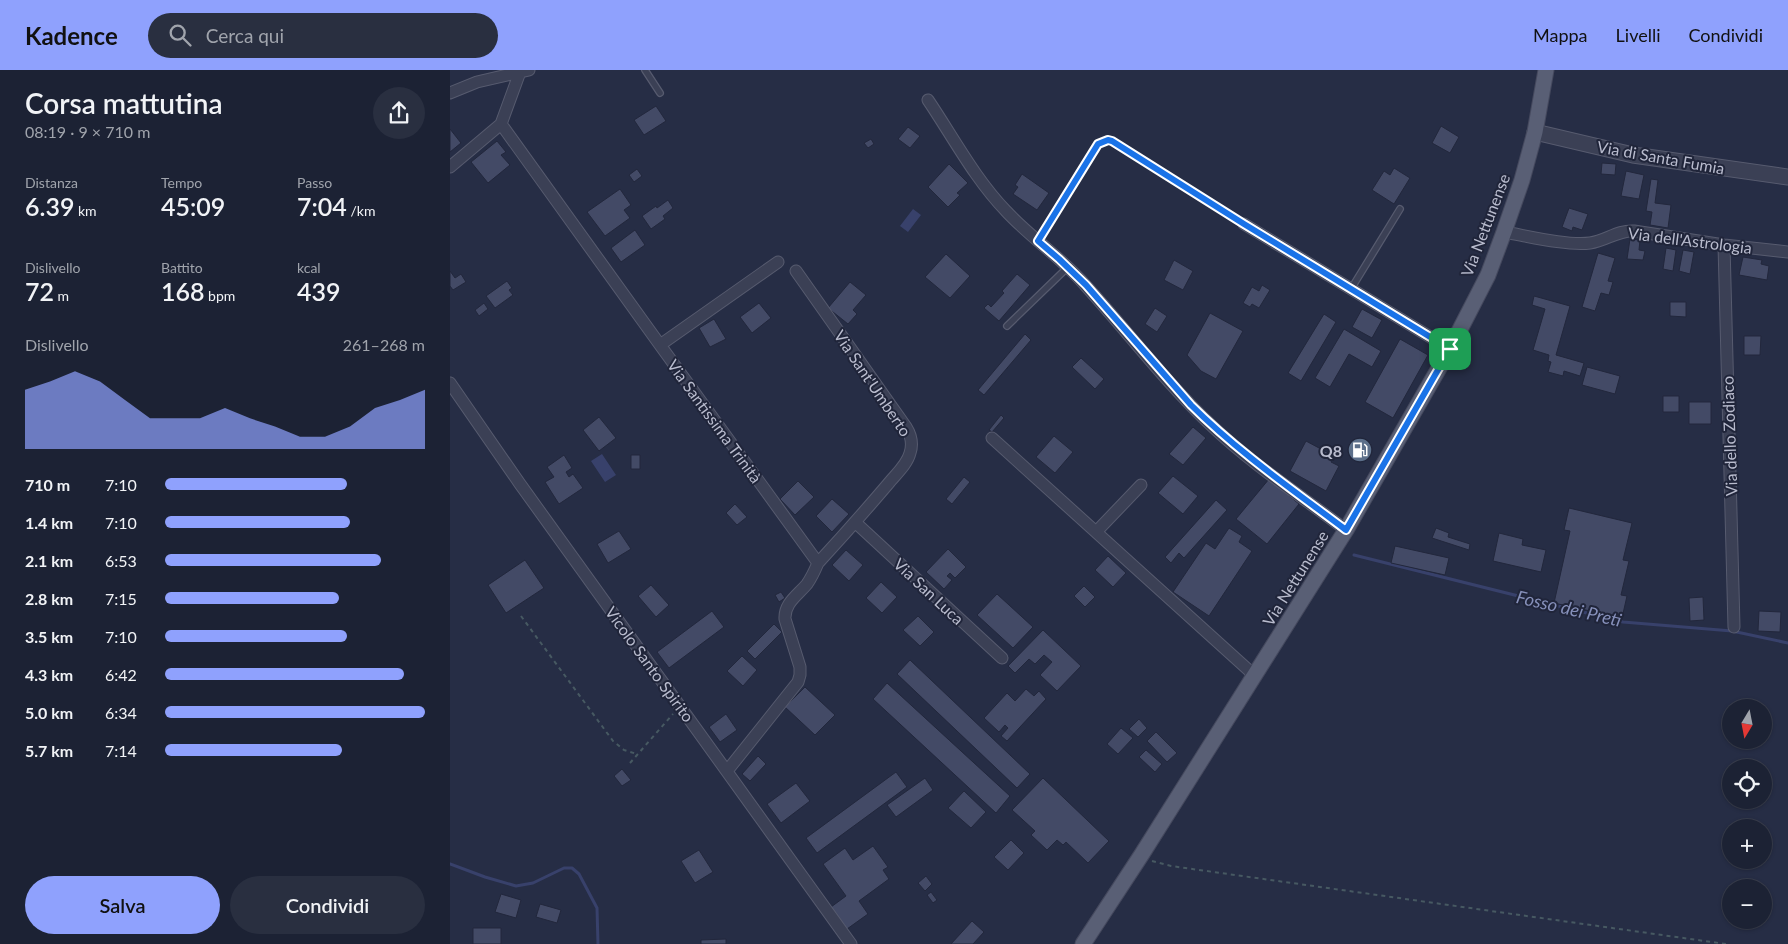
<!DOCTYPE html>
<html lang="it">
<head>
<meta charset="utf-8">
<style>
  :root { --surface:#1c2234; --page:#292f40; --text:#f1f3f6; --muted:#a0a4ac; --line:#3a3f4f; --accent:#8fa1fd }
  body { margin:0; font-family:Lato,sans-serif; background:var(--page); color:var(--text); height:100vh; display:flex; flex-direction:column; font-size:19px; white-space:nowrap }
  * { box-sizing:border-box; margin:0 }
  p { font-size:16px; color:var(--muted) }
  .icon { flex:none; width:28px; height:28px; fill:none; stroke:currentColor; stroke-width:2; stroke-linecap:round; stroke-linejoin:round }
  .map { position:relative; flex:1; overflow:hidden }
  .sheet { display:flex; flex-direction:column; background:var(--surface); width:450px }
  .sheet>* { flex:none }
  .needle { width:32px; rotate:190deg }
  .tools { position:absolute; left:1272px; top:629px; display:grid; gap:10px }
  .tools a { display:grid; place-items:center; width:50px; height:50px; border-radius:50%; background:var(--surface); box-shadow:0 1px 4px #0004,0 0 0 1px var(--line); font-size:25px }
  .pin { position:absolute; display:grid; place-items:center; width:42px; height:42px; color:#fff; margin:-21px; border-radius:10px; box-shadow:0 2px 8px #0006 }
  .round { display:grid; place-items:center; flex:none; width:52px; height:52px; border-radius:26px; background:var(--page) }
  .summary { display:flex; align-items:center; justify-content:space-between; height:85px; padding:0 25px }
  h1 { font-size:28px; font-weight:600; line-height:38px }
  .stats { display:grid; grid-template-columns:repeat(3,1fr); gap:8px; height:85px; padding:5px 25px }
  .stats div { display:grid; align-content:center }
  .stats b { font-size:25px; font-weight:600 }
  .stats small { font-size:14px; font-weight:400 }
  .stats p { font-size:14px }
  .chart { height:140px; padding:10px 25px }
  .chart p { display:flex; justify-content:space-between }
  .chart svg { width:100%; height:90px; margin-top:5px; fill:var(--accent); opacity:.7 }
  .action { display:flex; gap:10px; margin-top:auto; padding:10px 25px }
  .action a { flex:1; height:58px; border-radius:30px; background:var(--accent); color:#111; font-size:20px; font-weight:600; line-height:58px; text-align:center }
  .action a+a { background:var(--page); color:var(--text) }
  ul { padding:0 25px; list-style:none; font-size:16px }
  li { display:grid; grid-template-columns:80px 60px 1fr; align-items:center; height:38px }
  li i { height:12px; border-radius:6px; background:var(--accent) }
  header { display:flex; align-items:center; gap:30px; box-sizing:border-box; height:70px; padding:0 25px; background:var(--accent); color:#111 }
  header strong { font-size:24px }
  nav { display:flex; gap:28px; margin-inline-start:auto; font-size:18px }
  .search { width:350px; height:45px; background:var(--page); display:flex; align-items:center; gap:12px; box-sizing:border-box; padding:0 18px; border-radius:28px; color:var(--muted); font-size:19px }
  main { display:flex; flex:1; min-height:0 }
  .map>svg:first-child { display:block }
  .water { fill:#38416b }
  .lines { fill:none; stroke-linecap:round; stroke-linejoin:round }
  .stream { stroke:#38416b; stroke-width:3 }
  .building { fill:#434a66; stroke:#22273c }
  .service-casing { stroke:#575b6f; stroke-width:8 }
  .minor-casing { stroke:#575b6f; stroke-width:13 }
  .tertiary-casing { stroke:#575b6f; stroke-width:17 }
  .primary-casing { stroke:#45495e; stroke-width:17 }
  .path { stroke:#475962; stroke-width:2; stroke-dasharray:4 4; stroke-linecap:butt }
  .service { stroke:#3b4055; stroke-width:5.5 }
  .minor { stroke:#3b4055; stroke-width:11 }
  .tertiary { stroke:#3b4055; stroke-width:15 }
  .primary { stroke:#595f75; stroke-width:15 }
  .route-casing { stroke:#fff; stroke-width:10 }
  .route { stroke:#1a73e8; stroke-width:6 }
  .labels { text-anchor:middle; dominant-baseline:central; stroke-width:4; stroke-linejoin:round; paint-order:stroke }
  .street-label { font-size:16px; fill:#b9bcce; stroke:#20253a }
  .poi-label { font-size:16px; font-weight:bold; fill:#b9bcce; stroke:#20253a; text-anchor:end }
  .water-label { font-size:18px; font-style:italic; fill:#8690ba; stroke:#20253a }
</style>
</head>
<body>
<header>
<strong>Kadence</strong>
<div class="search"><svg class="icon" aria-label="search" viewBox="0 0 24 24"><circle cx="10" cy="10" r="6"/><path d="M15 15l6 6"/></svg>Cerca qui</div>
<nav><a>Mappa</a><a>Livelli</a><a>Condividi</a></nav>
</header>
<main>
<section class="sheet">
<div class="summary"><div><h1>Corsa mattutina</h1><p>08:19 · 9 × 710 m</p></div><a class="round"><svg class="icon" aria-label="share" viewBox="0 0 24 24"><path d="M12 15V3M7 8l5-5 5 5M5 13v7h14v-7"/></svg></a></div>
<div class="stats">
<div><p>Distanza</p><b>6.39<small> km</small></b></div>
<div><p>Tempo</p><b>45:09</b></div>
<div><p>Passo</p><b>7:04<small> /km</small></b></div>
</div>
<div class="stats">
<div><p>Dislivello</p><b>72<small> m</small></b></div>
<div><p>Battito</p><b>168<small> bpm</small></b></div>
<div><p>kcal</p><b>439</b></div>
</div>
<div class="chart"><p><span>Dislivello</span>261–268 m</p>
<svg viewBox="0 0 160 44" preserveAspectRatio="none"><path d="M0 44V15L10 11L20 6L30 11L40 20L50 29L60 29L70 29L80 24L90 29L100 33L110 38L120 38L130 33L140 24L150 20L160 15V44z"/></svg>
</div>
<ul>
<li><b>710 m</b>7:10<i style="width:70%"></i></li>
<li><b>1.4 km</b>7:10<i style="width:71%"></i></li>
<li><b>2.1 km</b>6:53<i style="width:83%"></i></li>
<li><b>2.8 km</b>7:15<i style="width:67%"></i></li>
<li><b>3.5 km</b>7:10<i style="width:70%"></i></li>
<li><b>4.3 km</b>6:42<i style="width:92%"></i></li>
<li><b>5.0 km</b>6:34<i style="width:100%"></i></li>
<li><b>5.7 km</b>7:14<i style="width:68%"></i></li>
</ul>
<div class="action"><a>Salva</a><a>Condividi</a></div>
</section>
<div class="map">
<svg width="1338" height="874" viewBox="0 0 1338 874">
  <rect width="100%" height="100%" fill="#262d45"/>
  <path class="water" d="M463,139l8,6 -13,17 -8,-6z
    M152,384l14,21 -11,7 -14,-21z"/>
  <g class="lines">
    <path class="stream" d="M904,485l269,67 109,9 56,12
      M0,794l35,13 31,9 17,-3 31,-15h8l7,6 18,34 1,36"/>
  </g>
  <path class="building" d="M206,36l10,15 -22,14 -10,-15z
    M991,56l18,11 -9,16 -18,-10z
    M458,57l12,9 -10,12 -12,-9z
    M0,59l11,14 -11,9z
    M421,69l3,5 -6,4 -4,-5z
    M47,71l9,11 -5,3 9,10 -22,18 -17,-21z
    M1152,93l14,1 -1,11 -14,-1z
    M499,94l19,19 -11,10 3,2 -12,12 -20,-20z
    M944,98l16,10 -16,26 -22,-14 12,-19 6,4z
    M187,99l5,7 -8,6 -5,-7z
    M1176,101l18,4 -5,24 -18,-3z
    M572,104l27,19 -12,17 -24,-16 5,-7 -3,-2z
    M1201,109l7,1 -3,23 16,2 -3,23 -18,-3 2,-13 -6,-1z
    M170,119l11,16 -7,5 6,8 -25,18 -18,-24z
    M218,130l5,8 -10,8 2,3 -14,10 -9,-13 14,-10 1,2z
    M1119,138l19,6 -6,16 -9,-3 -1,4 -10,-4z
    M185,160l10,15 -24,17 -10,-14z
    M1180,169l10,1 -1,10 6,1 -2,9 -16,-1z
    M1216,178l10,2 -3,21 -10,-2z
    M1233,180l11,2 -4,22 -11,-3z
    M1148,183l17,5 -7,23 5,1 -4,13 -8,-2 -6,18 -13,-4z
    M496,184l24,22 -20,22 -25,-21z
    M1293,187l19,3 -1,4 8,2 -2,14 -28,-5z
    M724,190l19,11 -10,19 -19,-10z
    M0,201l5,7 6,-4 5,8 -13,8 -3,-4z
    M567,204l13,11 -31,36 -15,-13 4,-4 3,3 13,-14 -2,-2z
    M57,211l5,7 -3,2 4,5 -18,13 -9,-12z
    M400,212l16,13 -13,15 4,4 -9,10 -20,-16z
    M812,215l8,5 -11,18 -7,-4 -2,3 -7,-4 9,-16 7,4z
    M1084,226l36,10 -14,49 28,8 -4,13 -16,-5 -1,5 -15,-4 3,-10 -3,-1 1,-6 -16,-5 12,-41 -13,-4z
    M1220,232h16v15l-16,-1z
    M34,233l4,6 -9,7 -4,-6z
    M309,233l12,15 -19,15 -12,-16z
    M705,238l12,8 -10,16 -12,-8z
    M912,239l20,11 -10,18 -20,-11z
    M760,243l33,18 -27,48 -15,-8 -14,-16z
    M874,244l12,8 -35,59 -13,-8z
    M264,249l12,20 -16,8 -11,-19z
    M894,259l37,22 -9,16 -23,-13 -19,33 -15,-9z
    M575,264l6,6 -47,55 -6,-5z
    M1294,266h17l-1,19h-16z
    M950,269l28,16 -35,63 -28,-16z
    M631,288l23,21 -9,10 -23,-22z
    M1137,297l33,9 -5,18 -33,-9z
    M1213,326h16v16h-16z
    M1239,332h22v22h-22z
    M551,345l3,3 -12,14 -3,-2z
    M149,347l17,21 -17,13 -16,-21z
    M743,357l13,11 -23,27 -14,-11z
    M604,366l19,16 -18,21 -19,-16z
    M856,371l28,15 -3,6 8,4 -13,25 -36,-20z
    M902,371l19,9 -5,9 -18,-9z
    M114,385l8,13 -6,4 3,5 4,-3 10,14 -24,16 -14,-22 9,-5 -7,-10z
    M181,385h9v14h-9z
    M723,406l25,20 -15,18 -25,-21z
    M514,407l6,5 -18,22 -6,-5z
    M819,409l30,25 -32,40 -31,-25z
    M348,411l16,16 -19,18 -15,-16z
    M382,429l17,15 -17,18 -16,-16z
    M766,430l11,10 -43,48 -5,-5 -8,10 -6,-6z
    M285,434l12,13 -10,8 -11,-12z
    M1119,438l63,15 -9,37 6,1 -8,34 6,1 -5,22 -68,-15 16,-72 -6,-1z
    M779,458l13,8 -3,6 13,9 -43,65 -36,-24 33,-49 9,6z
    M986,458l13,5 -1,4 22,7 -1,6 -37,-12z
    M169,461l12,18 -23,14 -11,-19z
    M1049,463l24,6 -1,6 24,5 -5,22 -48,-11z
    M945,476l54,12 -4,17 -54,-12z
    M498,479l18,18 -11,11 -5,-5 -3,3 5,4 -8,9 -18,-17z
    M396,480l17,15 -14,16 -17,-16z
    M658,486l18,17 -13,14 -18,-17z
    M75,490l19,28 -38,25 -18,-28z
    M431,512l16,15 -15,16 -16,-15z
    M201,515l18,20 -13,12 -18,-21z
    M634,516l11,11 -10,10 -11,-11z
    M331,522l4,6 -6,4 -4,-7z
    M547,524l36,33 -20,21 -36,-33z
    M1253,527l1,23 -14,1 -1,-23z
    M262,541l12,16 -55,41 -12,-16z
    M1309,541l22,1 -1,20 -22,-1z
    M468,546l16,16 -14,14 -17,-16z
    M324,554l8,8 -27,27 -8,-8z
    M593,560l38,36 -24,25 -17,-16 12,-13 -8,-7 -9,9 -6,-5 -14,14 -7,-7z
    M292,586l15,14 -14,16 -16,-15z
    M460,590l120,114 -13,14 -120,-114z
    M437,613l123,113 -14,17 -123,-114z
    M355,617l30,28 -20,20 -30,-28z
    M576,619l8,7 5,-5 7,8 -39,42 -6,-5 7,-8 -3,-3 -6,7 -15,-14 23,-25 8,8z
    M276,644l11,16 -17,12 -11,-15z
    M689,649l8,9 -9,9 -9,-8z
    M671,658l12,10 -15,16 -11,-10z
    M706,662l21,21 -10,9 -20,-21z
    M696,680l16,14 -7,8 -16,-15z
    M308,686l8,8 -16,17 -8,-7z
    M172,699l9,11 -9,6 -8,-10z
    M446,702l11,15 -90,66 -11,-15z
    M475,708l8,12 -37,27 -9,-12z
    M593,708l66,63 -21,22 -22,-21 -3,3 -6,-5 -10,10 -16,-15 4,-4 -23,-21z
    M346,713l14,18 -29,22 -14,-19z
    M514,721l22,21 -15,16 -23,-20z
    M561,770l13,13 -16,17 -14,-13z
    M423,776l15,21 -5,3 6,9 -30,22 9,13 -21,15 -16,-22 15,-11 -23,-32 22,-16 8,12z
    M249,780l14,22 -18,11 -14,-22z
    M476,806l6,8 -7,7 -7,-8z
    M481,822l6,8 -4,3 -6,-8z
    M51,824l20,6 -5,18 -21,-6z
    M90,834l21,6 -4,13 -21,-6z
    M522,851l12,11 -11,12h-22z
    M23,858h28v16h-28z
    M276,869v5h-25v-4z"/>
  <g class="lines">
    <g class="service-casing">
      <path id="service" d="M195,0l15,23
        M901,219l49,-80
        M557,256l61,-59"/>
    </g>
    <g class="minor-casing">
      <path id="minor" d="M70,2l-19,52 159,221 158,218c-3,7 -6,14 -11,21 -9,11 -23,19 -22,35l15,48v8l-2,7 -71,89
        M0,23l27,-11 52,-12
        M478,30c25,37 47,79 78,111 25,27 56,47 80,75 42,46 80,97 126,140 41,39 89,70 134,104
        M0,97l51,-43
        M794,154l206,125
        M1054,162c23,4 64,14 86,11 16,-2 27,-13 44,-12l90,14 64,7
        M1274,175l10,382
        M346,201l110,156c5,8 7,17 4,26 -3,12 -15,22 -22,31 -23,27 -46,53 -70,79
        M210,275l118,-83
        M0,313l70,101 331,460
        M542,368l262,237
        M406,453l146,135
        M646,462l45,-47"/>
    </g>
    <g class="tertiary-casing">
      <path id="tertiary" d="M1085,62l98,23 155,22"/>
    </g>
    <g class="primary-casing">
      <path id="primary" d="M633,874l59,-90 204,-324 104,-181 38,-74 16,-43 18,-52 13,-48 11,-62"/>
    </g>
    <path class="path" d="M594,161l54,-87 5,-3h9l123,78
      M71,546l92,125 11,9 13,4
      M180,693l43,-49
      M702,791l19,5 555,78"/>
    <use href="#service" class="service"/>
    <use href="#minor" class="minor"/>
    <use href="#tertiary" class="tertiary"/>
    <use href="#primary" class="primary"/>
  </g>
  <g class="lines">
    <g class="route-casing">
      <path id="route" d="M658,70l4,1 132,83 206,125 -104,181c-53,-40 -108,-78 -155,-125l-105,-120 -27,-26 -21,-18 60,-97z"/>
    </g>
    <use href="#route" class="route"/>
  </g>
  <defs>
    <g id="fuel-disc" transform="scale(1.25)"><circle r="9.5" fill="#5c6f8a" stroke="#20253a"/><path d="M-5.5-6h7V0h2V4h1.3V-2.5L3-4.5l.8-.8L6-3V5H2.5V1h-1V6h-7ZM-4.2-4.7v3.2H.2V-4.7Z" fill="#fff"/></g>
  </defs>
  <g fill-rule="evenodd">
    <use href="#fuel-disc" x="910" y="380"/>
  </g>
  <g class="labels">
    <g class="street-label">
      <text transform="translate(1211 87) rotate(10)">Via di Santa Fumia</text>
      <text transform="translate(1035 155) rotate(-69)">Via Nettunense</text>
      <text transform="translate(1240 170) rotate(7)">Via dell'Astrologia</text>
      <text transform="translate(423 313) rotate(56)">Via Sant'Umberto</text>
      <text transform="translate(265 351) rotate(54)">Via Santissima Trinità</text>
      <text transform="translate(1279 366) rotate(-92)">Via dello Zodiaco</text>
      <text transform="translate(845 508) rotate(-58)">Via Nettunense</text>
      <text transform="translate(479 521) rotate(43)">Via San Luca</text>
      <text transform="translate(200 594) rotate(54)">Vicolo Santo Spirito</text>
    </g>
    <g class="poi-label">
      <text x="892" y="380">Q8</text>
    </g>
    <g class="water-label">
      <text transform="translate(1119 538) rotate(13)">Fosso dei Preti</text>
    </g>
  </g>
</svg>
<div class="tools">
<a><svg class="needle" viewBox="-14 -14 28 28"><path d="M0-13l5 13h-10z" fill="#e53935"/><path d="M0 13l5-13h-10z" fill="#a0a4ac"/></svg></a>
<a><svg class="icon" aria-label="locate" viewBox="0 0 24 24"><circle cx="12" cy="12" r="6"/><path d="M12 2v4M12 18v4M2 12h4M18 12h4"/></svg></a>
<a>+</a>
<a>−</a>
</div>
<div class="pin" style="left:1000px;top:279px;background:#1e9e55"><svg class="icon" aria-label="arrive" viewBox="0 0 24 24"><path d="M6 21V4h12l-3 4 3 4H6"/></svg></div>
</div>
</main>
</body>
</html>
